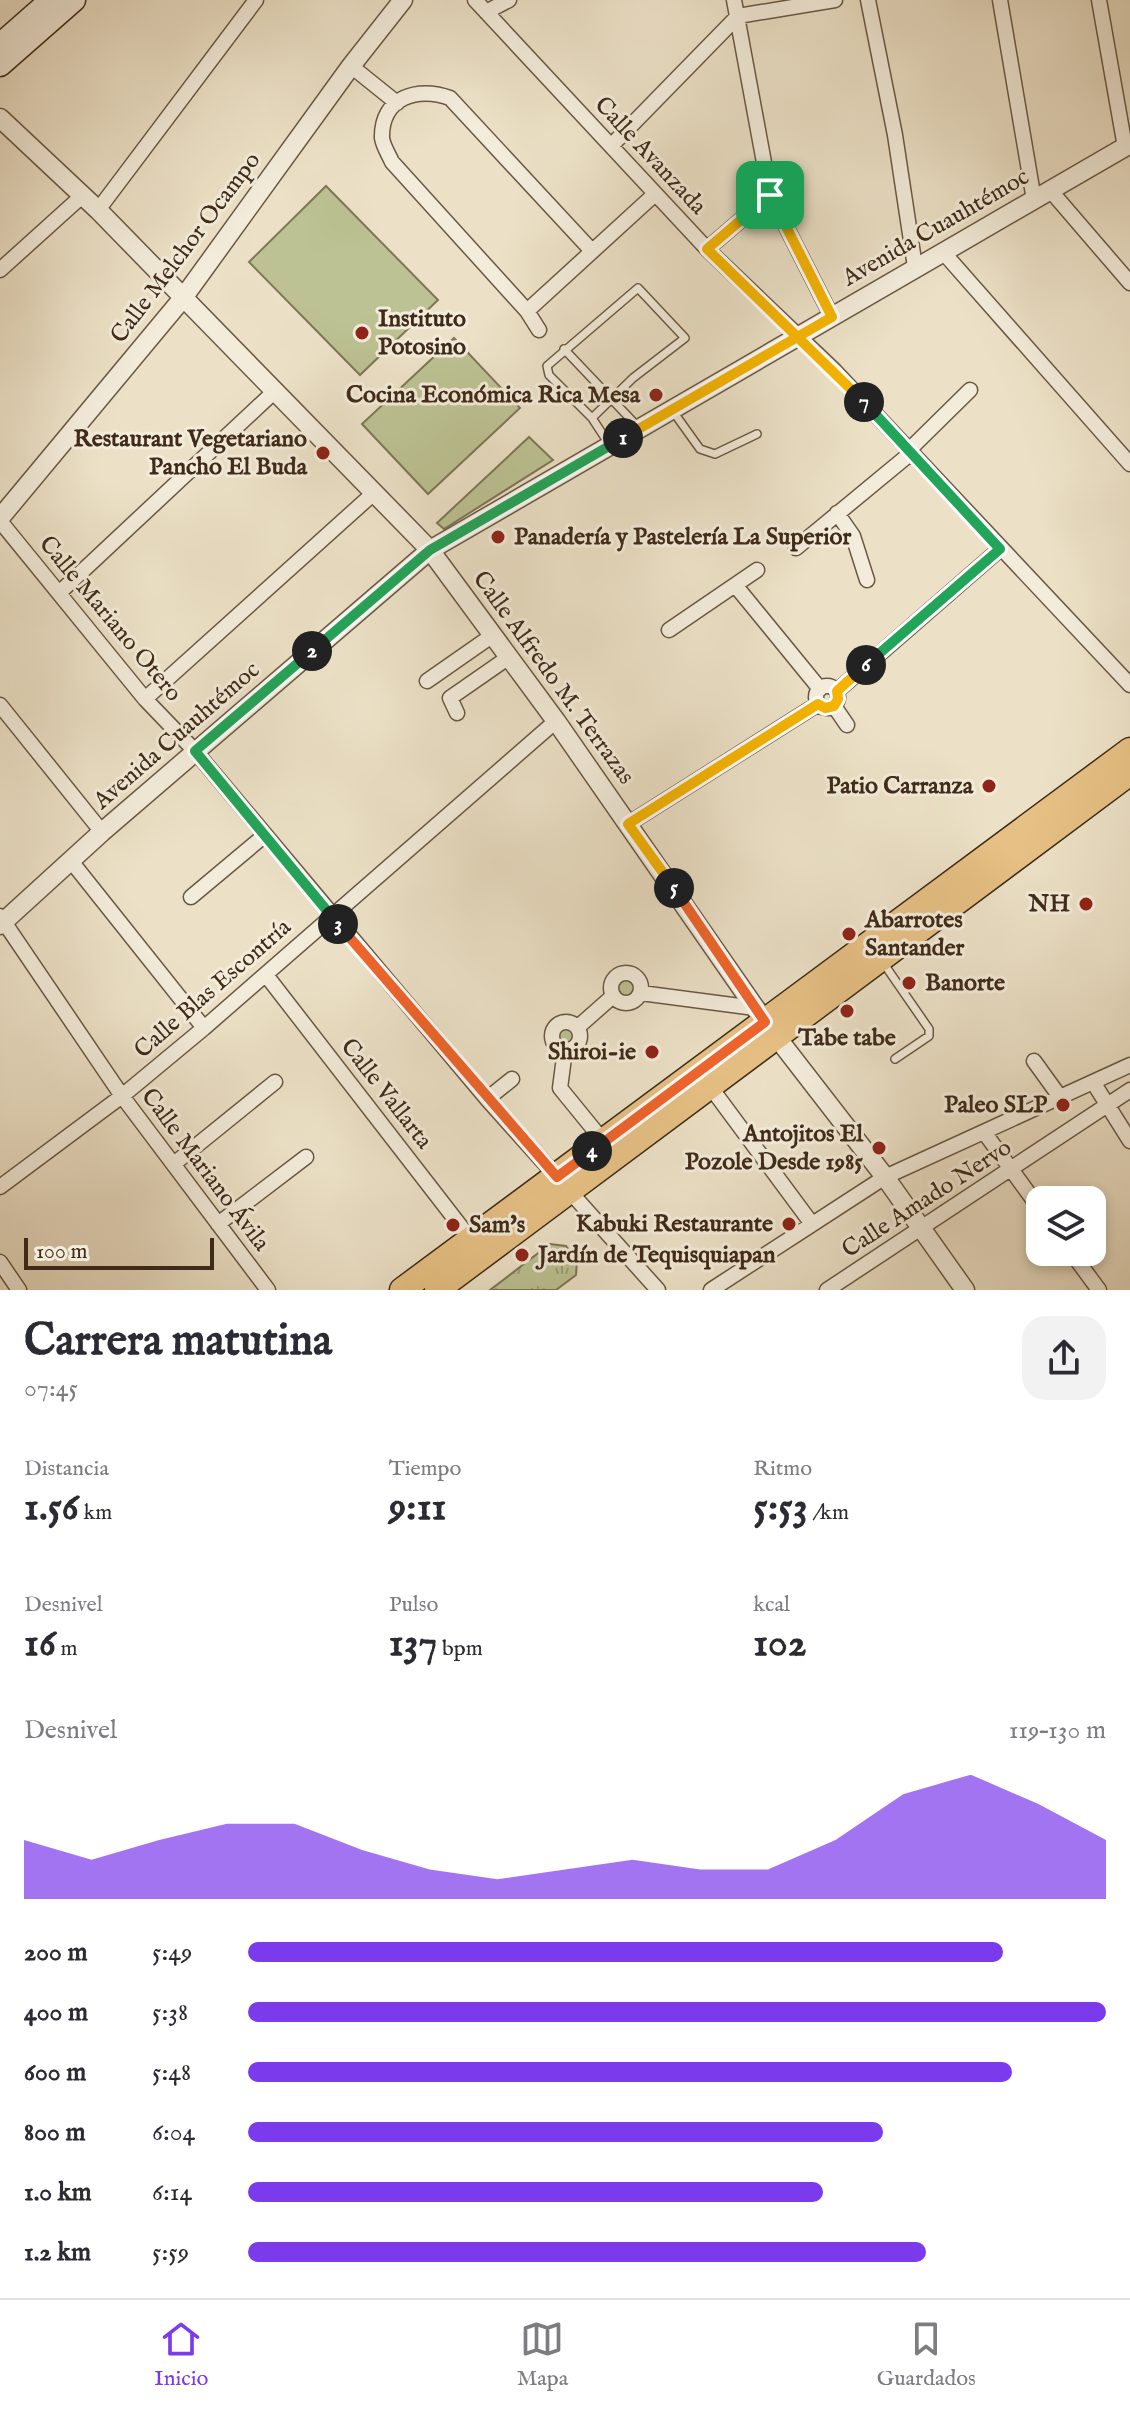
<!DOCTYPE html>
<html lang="es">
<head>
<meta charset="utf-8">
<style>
  :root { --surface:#fff; --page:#f2f2f3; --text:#2b2b33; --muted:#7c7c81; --line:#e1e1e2; --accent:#7c3aed }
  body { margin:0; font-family:"IM FELL English",serif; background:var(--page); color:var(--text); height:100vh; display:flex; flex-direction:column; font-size:30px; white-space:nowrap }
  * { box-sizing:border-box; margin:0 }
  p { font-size:26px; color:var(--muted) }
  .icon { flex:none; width:44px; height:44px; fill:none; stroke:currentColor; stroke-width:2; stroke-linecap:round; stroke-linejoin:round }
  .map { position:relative; height:1290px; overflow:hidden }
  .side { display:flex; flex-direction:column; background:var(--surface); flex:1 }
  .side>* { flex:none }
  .buttons { position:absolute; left:1026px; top:1186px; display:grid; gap:16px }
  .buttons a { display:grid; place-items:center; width:80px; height:80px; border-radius:16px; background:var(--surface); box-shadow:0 4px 12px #0003; font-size:40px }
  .scale { position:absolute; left:24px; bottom:20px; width:190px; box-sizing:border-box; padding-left:8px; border:4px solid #3f2b18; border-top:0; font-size:22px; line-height:28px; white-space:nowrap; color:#3f2b18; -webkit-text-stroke:6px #f3ecdb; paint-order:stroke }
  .pin { position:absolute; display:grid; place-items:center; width:68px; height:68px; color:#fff; margin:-34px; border-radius:16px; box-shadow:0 4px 12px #0006 }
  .km { position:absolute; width:40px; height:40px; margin:-20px; border-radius:50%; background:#222; color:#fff; font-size:22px; line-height:40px; text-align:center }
  .round { display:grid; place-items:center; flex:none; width:84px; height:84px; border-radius:24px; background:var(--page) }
  .headline { display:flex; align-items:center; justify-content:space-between; height:136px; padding:0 24px }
  h1 { font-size:44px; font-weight:700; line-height:60px }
  .stats { display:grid; grid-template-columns:repeat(3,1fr); gap:12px; height:136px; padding:8px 24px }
  .stats div { display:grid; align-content:center }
  .stats b { font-size:40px; font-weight:700 }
  .stats small { font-size:22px; font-weight:400 }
  .stats p { font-size:22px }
  .chart { height:224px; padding:16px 24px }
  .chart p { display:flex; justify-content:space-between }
  .chart svg { width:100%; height:144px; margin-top:8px; fill:var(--accent); opacity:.7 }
  ul { padding:0 24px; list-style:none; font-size:26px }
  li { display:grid; grid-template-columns:128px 96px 1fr; align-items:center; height:60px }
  li i { height:20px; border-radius:10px; background:var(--accent) }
  .dock { display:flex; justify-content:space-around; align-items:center; height:112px; border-top:2px solid var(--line); background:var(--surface); font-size:22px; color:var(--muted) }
  .dock a { display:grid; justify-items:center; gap:4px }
  .dock .active { color:var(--accent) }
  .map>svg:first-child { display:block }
  .grass { fill:url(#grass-tufts); stroke:#7e7656; stroke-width:2 }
  .garden { fill:#bcc293; stroke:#7e7656; stroke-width:2 }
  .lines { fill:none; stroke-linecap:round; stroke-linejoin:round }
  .service-casing { stroke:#6a5844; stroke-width:10 }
  .minor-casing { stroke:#6a5844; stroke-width:17 }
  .tertiary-casing { stroke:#6a5844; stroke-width:21 }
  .secondary-casing { stroke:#3f2b18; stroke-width:25 }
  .primary-casing { stroke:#3f2b18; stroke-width:27 }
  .service { stroke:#f3ecdb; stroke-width:7 }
  .minor { stroke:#f3ecdb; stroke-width:14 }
  .tertiary { stroke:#f3ecdb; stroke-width:18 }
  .secondary { stroke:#f3ecdb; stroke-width:22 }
  .primary { stroke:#e6c084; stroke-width:24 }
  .split-1-casing { stroke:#fff; stroke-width:16 }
  .split-2-casing { stroke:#fff; stroke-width:16 }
  .split-3-casing { stroke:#fff; stroke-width:16 }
  .split-4-casing { stroke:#fff; stroke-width:16 }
  .split-5-casing { stroke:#fff; stroke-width:16 }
  .split-6-casing { stroke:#fff; stroke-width:16 }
  .split-7-casing { stroke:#fff; stroke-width:16 }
  .split-8-casing { stroke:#fff; stroke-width:16 }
  .split-1 { stroke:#f5b400; stroke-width:10 }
  .split-2 { stroke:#22a559; stroke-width:10 }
  .split-3 { stroke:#22a559; stroke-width:10 }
  .split-4 { stroke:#f0652b; stroke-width:10 }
  .split-5 { stroke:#f0652b; stroke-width:10 }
  .split-6 { stroke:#f5b400; stroke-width:10 }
  .split-7 { stroke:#22a559; stroke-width:10 }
  .split-8 { stroke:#f5b400; stroke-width:10 }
  .poi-dot { fill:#8f2418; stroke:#f3ecdb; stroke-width:3 }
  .labels { text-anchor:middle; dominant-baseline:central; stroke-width:6; stroke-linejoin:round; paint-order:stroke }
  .street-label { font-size:24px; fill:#3f2b18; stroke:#f3ecdb }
  .poi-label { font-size:24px; font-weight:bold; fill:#3f2b18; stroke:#f3ecdb; text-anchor:end }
</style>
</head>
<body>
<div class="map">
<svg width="1130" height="1290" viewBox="0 0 1130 1290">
  <defs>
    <pattern id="grass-tufts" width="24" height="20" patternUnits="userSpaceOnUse" patternTransform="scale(2)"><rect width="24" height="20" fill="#bcc293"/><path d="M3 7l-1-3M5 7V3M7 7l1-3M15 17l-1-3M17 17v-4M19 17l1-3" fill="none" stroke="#9a9e77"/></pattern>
  </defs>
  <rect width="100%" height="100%" fill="#ece1c7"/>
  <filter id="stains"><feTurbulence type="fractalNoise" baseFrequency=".0025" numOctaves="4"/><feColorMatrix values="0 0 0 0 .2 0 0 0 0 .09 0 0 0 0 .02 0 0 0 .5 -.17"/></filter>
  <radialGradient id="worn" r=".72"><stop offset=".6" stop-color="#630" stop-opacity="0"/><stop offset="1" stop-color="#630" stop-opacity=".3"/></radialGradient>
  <path class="grass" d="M550,1244l16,2 11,15 -1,14 -20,15h-66z"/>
  <path class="garden" d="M326,186l112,114 -78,75 -111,-113z
    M454,338l66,70 -92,86 -66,-70z
    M529,437l24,23 -109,69 -7,-6z
    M615 988a11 11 0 1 1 22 0a11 11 0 1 1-22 0Z
    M556 1036a11 11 0 1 1 22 0a11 11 0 1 1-22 0Z"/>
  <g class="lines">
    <g class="service-casing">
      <path id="service" d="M564,349l75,79
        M672,410l28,39 15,5 42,-20
        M592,418l41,-40 52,-40 -47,-50 -91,78 2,9 43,43 17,26
        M884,964l45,65v7l-34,23"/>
    </g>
    <g class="minor-casing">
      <path id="minor" d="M475,0l232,249 128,122 295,314
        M734,0l36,195 62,122
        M868,0l27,135 20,132
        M1000,0l34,200
        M1099,0l26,147
        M486,12l23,-12
        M351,66l46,37
        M611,146l127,-130 97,-16
        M1050,190l80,93
        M98,210l158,-210
        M707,249l63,-54
        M943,252l187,212
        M0,270l82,-74
        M527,311l128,-117
        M539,330l-12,-19 -135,-149c-3,-7 -9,-16 -10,-24 -1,-41 36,-52 68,-40l142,153
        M909,450l61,-60
        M837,513l16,23 14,44
        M0,521l145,178 50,52 292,348 171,191
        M796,548l115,-95
        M735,585l85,104
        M59,593l217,-203
        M669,630l88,-60
        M427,681l66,-46
        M816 697a11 11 0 1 1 22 0a11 11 0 1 1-22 0Z
        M837,691l163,-142
        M145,699l230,-207
        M0,705l102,127
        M834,706l13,19
        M457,713l-7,-15 59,-41
        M628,824l190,-120
        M71,861l133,167
        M191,897l74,-62
        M0,916l122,180 146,194
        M611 988a15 15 0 1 1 30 0a15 15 0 1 1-30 0Z
        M266,975l206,266
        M641,993l114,15
        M552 1036a14 14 0 1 1 28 0a14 14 0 1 1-28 0Z
        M578,1027l35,-31
        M565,1050l-5,38 44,54
        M1034,1061l26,36
        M1093,1082l37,59
        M709,1085l103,139
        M487,1099l25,-20
        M984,1132l56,77
        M175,1163l100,-81
        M0,1187l122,-91 82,-68 352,-307
        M218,1224l88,-67
        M1071,1252l28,38
        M0,1262l19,28
        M711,1290l174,-113 245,-112
        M827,1290l303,-200"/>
    </g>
    <g class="tertiary-casing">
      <path id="tertiary" d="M0,118l98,92 332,340 126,171 209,301 120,155 80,113
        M0,518l183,-220 168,-232 52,-66
        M0,925l102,-93 328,-282 700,-406"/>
    </g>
    <g class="secondary-casing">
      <path id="secondary" d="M0,45l51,-45
        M0,65l74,-65"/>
    </g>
    <g class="primary-casing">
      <path id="primary" d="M402,1290l728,-540
        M437,1290l693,-517"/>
    </g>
    <use href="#service" class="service"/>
    <use href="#minor" class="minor"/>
    <use href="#tertiary" class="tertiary"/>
    <use href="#secondary" class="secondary"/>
    <use href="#primary" class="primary"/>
  </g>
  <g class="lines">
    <g class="split-1-casing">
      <path id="split-1" d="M623,438l209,-121 -62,-122"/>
    </g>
    <g class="split-2-casing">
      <path id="split-2" d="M312,651l118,-101 193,-112"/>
    </g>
    <g class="split-3-casing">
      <path id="split-3" d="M312,651l-117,100 143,173"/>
    </g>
    <g class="split-4-casing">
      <path id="split-4" d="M338,924l219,253 35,-26"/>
    </g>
    <g class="split-5-casing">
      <path id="split-5" d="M592,1151l173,-129 -91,-134"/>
    </g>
    <g class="split-6-casing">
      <path id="split-6" d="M674,888l-46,-64 190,-120 7,4 9,-2 4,-7 -1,-8 29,-26"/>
    </g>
    <g class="split-7-casing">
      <path id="split-7" d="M864,402l136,147 -134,116"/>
    </g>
    <g class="split-8-casing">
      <path id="split-8" d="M770,195l-63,54 157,153"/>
    </g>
    <use href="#split-1" class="split-1"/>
    <use href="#split-2" class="split-2"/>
    <use href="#split-3" class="split-3"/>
    <use href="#split-4" class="split-4"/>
    <use href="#split-5" class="split-5"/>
    <use href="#split-6" class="split-6"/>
    <use href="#split-7" class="split-7"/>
    <use href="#split-8" class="split-8"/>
  </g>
  <g class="poi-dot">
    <circle cx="362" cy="333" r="8"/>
    <circle cx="656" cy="395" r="8"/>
    <circle cx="323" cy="453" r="8"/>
    <circle cx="498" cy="537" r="8"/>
    <circle cx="989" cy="786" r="8"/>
    <circle cx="1086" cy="904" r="8"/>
    <circle cx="849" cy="934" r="8"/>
    <circle cx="909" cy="983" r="8"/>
    <circle cx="847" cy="1011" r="8"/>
    <circle cx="652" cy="1052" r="8"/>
    <circle cx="1063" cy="1105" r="8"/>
    <circle cx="879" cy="1148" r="8"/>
    <circle cx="789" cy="1224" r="8"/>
    <circle cx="453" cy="1225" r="8"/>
    <circle cx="522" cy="1255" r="8"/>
  </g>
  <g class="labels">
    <g class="street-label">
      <text transform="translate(650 156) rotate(47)">Calle Avanzada</text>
      <text transform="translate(936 228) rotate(-30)">Avenida Cuauhtémoc</text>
      <text transform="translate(186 248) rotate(-53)">Calle Melchor Ocampo</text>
      <text transform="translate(110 619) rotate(50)">Calle Mariano Otero</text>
      <text transform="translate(553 678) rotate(54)">Calle Alfredo M. Terrazas</text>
      <text transform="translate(177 736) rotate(-41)">Avenida Cuauhtémoc</text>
      <text transform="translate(213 989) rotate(-41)">Calle Blas Escontría</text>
      <text transform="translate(386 1094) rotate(52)">Calle Vallarta</text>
      <text transform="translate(205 1170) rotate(53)">Calle Mariano Ávila</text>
      <text transform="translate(927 1199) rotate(-33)">Calle Amado Nervo</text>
    </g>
    <g class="poi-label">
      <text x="378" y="319" text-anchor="start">Instituto<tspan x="378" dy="28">Potosino</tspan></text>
      <text x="640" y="395">Cocina Económica Rica Mesa</text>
      <text x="307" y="439">Restaurant Vegetariano<tspan x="307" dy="28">Pancho El Buda</tspan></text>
      <text x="514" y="537" text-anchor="start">Panadería y Pastelería La Superior</text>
      <text x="973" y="786">Patio Carranza</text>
      <text x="1070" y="904">NH</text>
      <text x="865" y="920" text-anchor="start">Abarrotes<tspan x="865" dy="28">Santander</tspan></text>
      <text x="925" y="983" text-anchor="start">Banorte</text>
      <text x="847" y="1038" text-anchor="middle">Tabe tabe</text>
      <text x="636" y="1052">Shiroi-ie</text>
      <text x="1047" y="1105">Paleo SLP</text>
      <text x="863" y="1134">Antojitos El<tspan x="863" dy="28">Pozole Desde 1985</tspan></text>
      <text x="773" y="1224">Kabuki Restaurante</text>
      <text x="469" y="1225" text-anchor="start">Sam's</text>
      <text x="538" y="1255" text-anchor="start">Jardín de Tequisquiapan</text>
    </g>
  </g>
  <rect width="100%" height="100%" filter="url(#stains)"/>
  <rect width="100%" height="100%" fill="url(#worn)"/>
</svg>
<div class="buttons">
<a><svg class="icon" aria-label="layers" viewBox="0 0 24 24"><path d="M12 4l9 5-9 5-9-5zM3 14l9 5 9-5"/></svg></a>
</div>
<div class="scale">100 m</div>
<div class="pin" style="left:770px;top:195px;background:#1e9e55"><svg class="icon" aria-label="arrive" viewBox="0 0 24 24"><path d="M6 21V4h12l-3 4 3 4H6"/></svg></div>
<b class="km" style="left:623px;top:438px">1</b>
<b class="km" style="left:312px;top:651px">2</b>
<b class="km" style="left:338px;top:924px">3</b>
<b class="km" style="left:592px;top:1151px">4</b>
<b class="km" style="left:674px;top:888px">5</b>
<b class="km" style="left:866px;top:665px">6</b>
<b class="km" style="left:864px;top:402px">7</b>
</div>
<section class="side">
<div class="headline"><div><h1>Carrera matutina</h1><p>07:45</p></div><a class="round"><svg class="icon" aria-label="share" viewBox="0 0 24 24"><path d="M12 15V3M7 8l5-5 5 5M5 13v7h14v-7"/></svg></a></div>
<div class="stats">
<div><p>Distancia</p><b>1.56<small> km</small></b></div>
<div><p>Tiempo</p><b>9:11</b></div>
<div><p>Ritmo</p><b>5:53<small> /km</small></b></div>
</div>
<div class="stats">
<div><p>Desnivel</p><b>16<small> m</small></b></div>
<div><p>Pulso</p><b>137<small> bpm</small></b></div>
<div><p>kcal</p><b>102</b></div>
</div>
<div class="chart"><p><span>Desnivel</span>119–130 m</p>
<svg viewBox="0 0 160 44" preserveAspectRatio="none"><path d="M0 44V26L10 32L20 26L30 21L40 21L50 29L60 35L70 38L80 35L90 32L100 35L110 35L120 26L130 12L140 6L150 15L160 26V44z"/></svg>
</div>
<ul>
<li><b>200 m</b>5:49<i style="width:88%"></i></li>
<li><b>400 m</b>5:38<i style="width:100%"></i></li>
<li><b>600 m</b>5:48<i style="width:89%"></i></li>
<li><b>800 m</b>6:04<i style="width:74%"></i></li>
<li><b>1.0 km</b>6:14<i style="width:67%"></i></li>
<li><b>1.2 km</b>5:59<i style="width:79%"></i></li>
</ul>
</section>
<nav class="dock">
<a class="active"><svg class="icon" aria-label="home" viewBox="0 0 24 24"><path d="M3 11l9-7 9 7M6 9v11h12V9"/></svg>Inicio</a>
<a><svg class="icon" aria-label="map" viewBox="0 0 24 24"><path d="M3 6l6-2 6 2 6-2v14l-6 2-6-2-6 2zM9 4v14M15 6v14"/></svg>Mapa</a>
<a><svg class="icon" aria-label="saved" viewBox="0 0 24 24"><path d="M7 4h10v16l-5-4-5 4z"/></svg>Guardados</a>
</nav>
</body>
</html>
